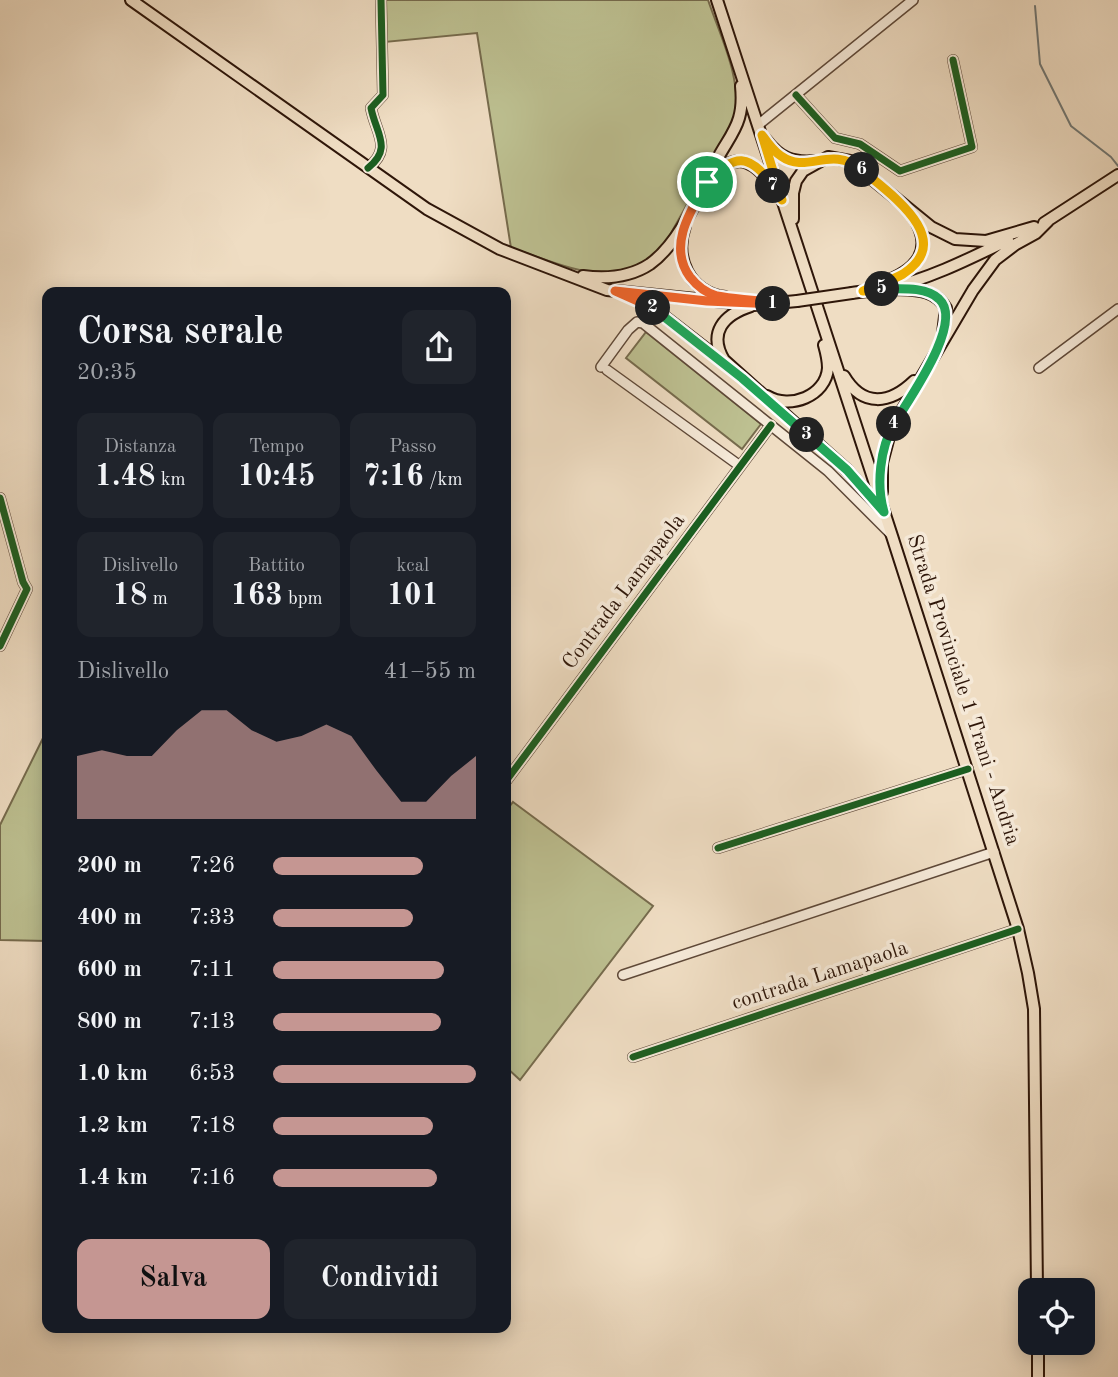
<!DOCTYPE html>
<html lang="it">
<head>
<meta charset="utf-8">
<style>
  :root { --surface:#171b24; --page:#20242c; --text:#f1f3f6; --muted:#9ea1a6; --accent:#c59692 }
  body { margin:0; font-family:"Old Standard TT",serif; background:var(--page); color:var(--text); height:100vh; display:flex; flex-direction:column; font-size:26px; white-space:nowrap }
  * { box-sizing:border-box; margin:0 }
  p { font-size:23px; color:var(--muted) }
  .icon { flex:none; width:38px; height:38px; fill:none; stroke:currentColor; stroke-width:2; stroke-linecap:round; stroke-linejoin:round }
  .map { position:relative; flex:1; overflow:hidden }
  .sheet { position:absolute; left:42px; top:287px; width:469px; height:1046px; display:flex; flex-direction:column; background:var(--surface); border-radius:14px; box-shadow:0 4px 18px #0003 }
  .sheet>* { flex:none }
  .controls { position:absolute; left:1018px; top:1278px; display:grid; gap:14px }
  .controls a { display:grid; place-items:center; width:77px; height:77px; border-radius:14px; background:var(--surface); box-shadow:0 4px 18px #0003; font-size:35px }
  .pin { position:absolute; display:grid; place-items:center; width:60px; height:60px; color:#fff; margin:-30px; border:4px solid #fff; border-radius:50%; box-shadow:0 2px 7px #0007 }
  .km { position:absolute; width:35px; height:35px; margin:-18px; border-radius:50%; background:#222; color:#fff; font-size:19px; line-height:35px; text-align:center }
  .round { display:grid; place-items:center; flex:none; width:74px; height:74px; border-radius:14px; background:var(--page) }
  .head { display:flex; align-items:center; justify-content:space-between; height:119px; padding:0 35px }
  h1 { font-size:38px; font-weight:700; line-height:52px }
  .figures { display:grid; grid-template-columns:repeat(3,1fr); gap:10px; height:119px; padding:7px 35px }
  .figures div { display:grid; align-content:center; border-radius:14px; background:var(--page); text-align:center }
  .figures b { font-size:30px; font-weight:700 }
  .figures small { font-size:19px; font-weight:400 }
  .figures p { font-size:19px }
  .chart { height:196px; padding:14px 35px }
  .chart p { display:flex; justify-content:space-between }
  .chart svg { width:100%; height:126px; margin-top:7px; fill:var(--accent); opacity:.7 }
  .button { display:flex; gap:14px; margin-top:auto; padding:14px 35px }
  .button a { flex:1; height:80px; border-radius:14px; background:var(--accent); color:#111; font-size:28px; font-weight:700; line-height:80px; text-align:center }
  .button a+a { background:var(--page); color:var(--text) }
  ul { padding:0 35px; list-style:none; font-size:23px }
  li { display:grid; grid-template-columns:112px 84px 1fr; align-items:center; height:52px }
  li i { height:18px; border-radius:9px; background:var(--accent) }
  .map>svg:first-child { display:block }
  .green { fill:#bdc091; stroke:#766b4d; stroke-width:2 }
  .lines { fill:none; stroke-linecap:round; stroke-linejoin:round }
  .stream { stroke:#717875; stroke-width:2 }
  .minor-casing { stroke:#5e4838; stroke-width:12 }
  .major-casing { stroke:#2e1609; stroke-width:14 }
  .minor { stroke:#f5e9d8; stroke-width:9 }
  .major { stroke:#efddc3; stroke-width:10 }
  .major-bridge-casing { stroke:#2e1609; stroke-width:14; stroke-linecap:butt }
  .major-bridge { stroke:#efddc3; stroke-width:10 }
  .cycleway-casing { stroke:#f5e9d8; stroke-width:11 }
  .cycleway { stroke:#1b5e20; stroke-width:7 }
  .split-1-casing { stroke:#fff; stroke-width:14 }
  .split-2-casing { stroke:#fff; stroke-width:14 }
  .split-3-casing { stroke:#fff; stroke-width:14 }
  .split-4-casing { stroke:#fff; stroke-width:14 }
  .split-5-casing { stroke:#fff; stroke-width:14 }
  .split-6-casing { stroke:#fff; stroke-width:14 }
  .split-7-casing { stroke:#fff; stroke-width:14 }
  .split-8-casing { stroke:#fff; stroke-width:14 }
  .split-1 { stroke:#f0652b; stroke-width:9 }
  .split-2 { stroke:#f0652b; stroke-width:9 }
  .split-3 { stroke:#22a559; stroke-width:9 }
  .split-4 { stroke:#22a559; stroke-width:9 }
  .split-5 { stroke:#22a559; stroke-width:9 }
  .split-6 { stroke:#f5b400; stroke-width:9 }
  .split-7 { stroke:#f5b400; stroke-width:9 }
  .split-8 { stroke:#f5b400; stroke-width:9 }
  .labels { text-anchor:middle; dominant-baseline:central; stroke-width:7; stroke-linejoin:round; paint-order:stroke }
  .street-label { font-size:21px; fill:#2e1609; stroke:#f5e9d8 }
</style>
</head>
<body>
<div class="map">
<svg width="1118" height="1377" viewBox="0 0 1118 1377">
  <rect width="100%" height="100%" fill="#efddc3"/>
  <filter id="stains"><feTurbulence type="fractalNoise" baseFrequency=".00286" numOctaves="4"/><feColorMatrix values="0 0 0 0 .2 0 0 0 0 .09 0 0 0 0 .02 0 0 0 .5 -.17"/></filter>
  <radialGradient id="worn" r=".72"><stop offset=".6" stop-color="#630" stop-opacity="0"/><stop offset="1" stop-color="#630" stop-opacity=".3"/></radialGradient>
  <path class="green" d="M384,0h324c13,38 34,78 27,119l-69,123c-43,56 -100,23 -155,6l-34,-215 -92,9z
    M646,332l115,92 -19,25 -116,-91z
    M47,730v211l-47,-1v-115z
    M513,802l140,104 -133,174 -14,-13v-256z"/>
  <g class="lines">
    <path class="stream" d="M1035,6l5,58 31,62 40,31 7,9"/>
    <g class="minor-casing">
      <path id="minor" d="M796,95l39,43 25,6 40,27 72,-24 -19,-87
        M758,125l155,-125
        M368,168c25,-20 8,-34 3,-60l12,-13 -2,-95
        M601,367l27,-37 9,-8 6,1 185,148 63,63
        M1039,368l79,-59
        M607,370l133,96
        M0,498l23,84 4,7 -27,57
        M506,781l265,-356
        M718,848l250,-79
        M623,975l371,-123
        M633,1057l385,-128"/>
    </g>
    <g class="major-casing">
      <path id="major" d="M131,0l296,209 73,40 107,41 147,15 43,-4
        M717,0l175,536 126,393 10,44 6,36 3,281
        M766,140c14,18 26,23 49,21
        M714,175c25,-27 44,-10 61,14
        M793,219v-26l3,-12 7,-10 25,-14 22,4 81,66 24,12 31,2 48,-14
        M1044,223l74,-48
        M685,226c-11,32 4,66 40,71
        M583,276c23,3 46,2 67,-12 32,-23 51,-74 69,-108 7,-13 16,-24 20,-38 3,-10 3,-22 2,-32
        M881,283c35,-12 55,-33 31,-68
        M893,289c21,1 41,-1 53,19l-3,25
        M852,293c11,-2 22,-2 33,-4 42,-9 84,-30 123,-49
        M631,297l25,13 67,52
        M751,306c-28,9 -43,27 -27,54l123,110 35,40
        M844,376c19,32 46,28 70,5
        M767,396c23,14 59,0 61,-28 0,-8 -2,-16 -4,-23
        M882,492v-29l9,-34 82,-139 22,-30 21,-16 20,-11 12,-12
        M1038,1342v35"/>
    </g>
    <use href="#minor" class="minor"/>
    <use href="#major" class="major"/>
    <g class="major-bridge-casing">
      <path id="major-bridge" d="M797,301l55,-8"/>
    </g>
    <use href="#major-bridge" class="major-bridge"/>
    <g class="cycleway-casing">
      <path id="cycleway" d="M796,95l39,43 25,6 40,27 72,-24 -19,-87
        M368,168c25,-20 8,-34 3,-60l12,-13 -2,-95
        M0,498l23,84 4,7 -27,57
        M506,781l265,-356
        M718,848l250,-79
        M633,1057l385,-128"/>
    </g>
    <use href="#cycleway" class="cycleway"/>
  </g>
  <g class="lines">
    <g class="split-1-casing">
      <path id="split-1" d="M707,182c-16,28 -40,64 -17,95 7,9 16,16 27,19 19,4 40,3 59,8h-3"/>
    </g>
    <g class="split-2-casing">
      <path id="split-2" d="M653,308l-38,-17 92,10 66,3"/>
    </g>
    <g class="split-3-casing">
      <path id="split-3" d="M653,308l89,70 65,57"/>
    </g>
    <g class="split-4-casing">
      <path id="split-4" d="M807,435l40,35 37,42c-8,-27 -4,-64 10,-88"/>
    </g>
    <g class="split-5-casing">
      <path id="split-5" d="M882,289c17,0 44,-3 57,10 26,23 -31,101 -45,125"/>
    </g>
    <g class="split-6-casing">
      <path id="split-6" d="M862,170c28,24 95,69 41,104 -12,7 -27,11 -40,17l19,-2"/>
    </g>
    <g class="split-7-casing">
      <path id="split-7" d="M773,186l9,14 -20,-65c5,7 11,16 19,21 27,19 49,-12 81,14"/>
    </g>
    <g class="split-8-casing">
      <path id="split-8" d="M707,182c27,-29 43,-29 66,4"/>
    </g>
    <use href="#split-1" class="split-1"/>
    <use href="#split-2" class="split-2"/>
    <use href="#split-3" class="split-3"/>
    <use href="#split-4" class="split-4"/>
    <use href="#split-5" class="split-5"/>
    <use href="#split-6" class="split-6"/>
    <use href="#split-7" class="split-7"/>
    <use href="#split-8" class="split-8"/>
  </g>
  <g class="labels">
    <g class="street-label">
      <text transform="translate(624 592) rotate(-53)">Contrada Lamapaola</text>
      <text transform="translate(963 690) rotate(72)">Strada Provinciale 1 Trani - Andria</text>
      <text transform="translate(820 976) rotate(-18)">contrada Lamapaola</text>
    </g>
  </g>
  <rect width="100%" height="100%" filter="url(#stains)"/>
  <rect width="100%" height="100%" fill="url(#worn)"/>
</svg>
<div class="controls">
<a><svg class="icon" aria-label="locate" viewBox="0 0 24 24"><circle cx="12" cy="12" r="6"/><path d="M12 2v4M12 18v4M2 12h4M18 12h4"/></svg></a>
</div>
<div class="pin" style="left:707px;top:182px;background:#1e9e55"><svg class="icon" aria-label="arrive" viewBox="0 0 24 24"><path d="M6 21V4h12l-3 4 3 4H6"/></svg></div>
<b class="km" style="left:773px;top:304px">1</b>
<b class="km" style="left:653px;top:308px">2</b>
<b class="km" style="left:807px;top:435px">3</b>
<b class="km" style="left:894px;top:424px">4</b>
<b class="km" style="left:882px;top:289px">5</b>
<b class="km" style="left:862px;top:170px">6</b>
<b class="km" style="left:773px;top:186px">7</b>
<section class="sheet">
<div class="head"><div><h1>Corsa serale</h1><p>20:35</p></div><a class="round"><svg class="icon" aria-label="share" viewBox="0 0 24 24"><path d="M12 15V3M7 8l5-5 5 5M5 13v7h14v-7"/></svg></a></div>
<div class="figures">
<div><p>Distanza</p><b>1.48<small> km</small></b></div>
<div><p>Tempo</p><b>10:45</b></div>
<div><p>Passo</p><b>7:16<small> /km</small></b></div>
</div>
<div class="figures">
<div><p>Dislivello</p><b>18<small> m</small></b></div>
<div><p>Battito</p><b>163<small> bpm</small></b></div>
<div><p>kcal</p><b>101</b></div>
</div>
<div class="chart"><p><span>Dislivello</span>41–55 m</p>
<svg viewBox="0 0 160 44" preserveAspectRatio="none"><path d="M0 44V22L10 20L20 22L30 22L40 13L50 6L60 6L70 13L80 17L90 15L100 11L110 15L120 27L130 38L140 38L150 29L160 22V44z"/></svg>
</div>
<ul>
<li><b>200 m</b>7:26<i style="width:74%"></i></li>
<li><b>400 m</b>7:33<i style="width:69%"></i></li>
<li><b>600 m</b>7:11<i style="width:84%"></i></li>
<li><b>800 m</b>7:13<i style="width:83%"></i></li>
<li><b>1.0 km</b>6:53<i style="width:100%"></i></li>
<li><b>1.2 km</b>7:18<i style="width:79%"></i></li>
<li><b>1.4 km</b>7:16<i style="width:81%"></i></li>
</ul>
<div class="button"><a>Salva</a><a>Condividi</a></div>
</section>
</div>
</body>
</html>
